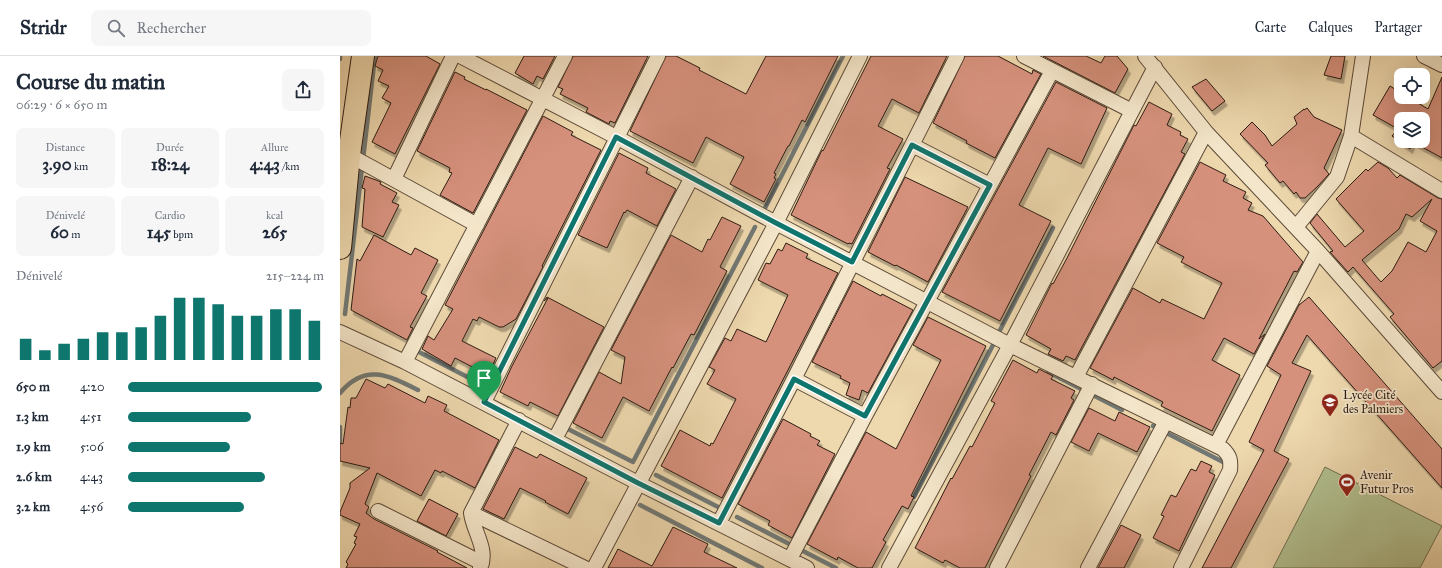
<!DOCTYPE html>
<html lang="fr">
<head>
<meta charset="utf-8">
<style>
  :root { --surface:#fff; --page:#f6f6f7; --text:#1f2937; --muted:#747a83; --line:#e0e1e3; --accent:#0f766e }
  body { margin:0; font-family:"IM FELL Great Primer",serif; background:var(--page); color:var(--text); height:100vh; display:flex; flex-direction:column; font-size:15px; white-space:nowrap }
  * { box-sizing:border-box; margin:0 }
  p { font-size:13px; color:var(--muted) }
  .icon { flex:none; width:22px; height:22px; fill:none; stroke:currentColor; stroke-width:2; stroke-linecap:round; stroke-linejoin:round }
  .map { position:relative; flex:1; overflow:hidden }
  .details { display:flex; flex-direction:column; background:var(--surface); width:340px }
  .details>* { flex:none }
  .buttons { position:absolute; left:1054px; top:12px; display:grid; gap:8px }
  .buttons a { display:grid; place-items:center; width:36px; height:36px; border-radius:8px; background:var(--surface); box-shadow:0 4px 16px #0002; font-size:20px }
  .pin { position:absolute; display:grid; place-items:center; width:34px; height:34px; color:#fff; margin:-41px -17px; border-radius:50% 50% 50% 0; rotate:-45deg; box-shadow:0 0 4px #0007 }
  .pin .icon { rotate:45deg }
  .round { display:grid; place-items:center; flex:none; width:42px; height:42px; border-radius:8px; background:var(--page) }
  .headline { display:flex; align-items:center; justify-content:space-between; height:68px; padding:0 16px }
  h1 { font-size:22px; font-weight:800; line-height:30px }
  .metrics { display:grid; grid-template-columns:repeat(3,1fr); gap:6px; height:68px; padding:4px 16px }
  .metrics div { display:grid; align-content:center; border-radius:8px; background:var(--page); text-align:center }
  .metrics b { font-size:17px; font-weight:800 }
  .metrics small { font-size:11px; font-weight:400 }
  .metrics p { font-size:11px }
  .chart { height:112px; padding:8px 16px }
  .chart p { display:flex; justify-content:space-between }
  .chart svg { width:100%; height:72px; margin-top:4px; stroke:var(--accent); stroke-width:6 }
  ul { padding:0 16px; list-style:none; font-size:13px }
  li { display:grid; grid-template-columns:64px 48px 1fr; align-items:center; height:30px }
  li i { height:10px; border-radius:5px; background:var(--accent) }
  header { display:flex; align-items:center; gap:24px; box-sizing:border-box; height:56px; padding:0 20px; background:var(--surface); border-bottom:1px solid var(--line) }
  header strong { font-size:19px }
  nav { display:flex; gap:22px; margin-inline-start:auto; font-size:14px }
  .search { width:280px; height:36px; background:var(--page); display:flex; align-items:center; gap:10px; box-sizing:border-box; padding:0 14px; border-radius:8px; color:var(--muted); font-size:15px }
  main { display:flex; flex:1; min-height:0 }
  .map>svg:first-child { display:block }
  .pitch { fill:#b2c090; stroke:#6f6e50 }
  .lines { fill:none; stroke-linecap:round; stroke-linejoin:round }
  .stream { stroke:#717874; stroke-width:4.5 }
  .building { fill:#d6917d; stroke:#2c1b11; fill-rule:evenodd; filter:url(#shadow) }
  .minor-casing { stroke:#5c4a38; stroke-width:16 }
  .primary-casing { stroke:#2c1b11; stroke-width:24 }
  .minor { stroke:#f4e6ca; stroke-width:14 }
  .primary { stroke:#eed8ae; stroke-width:22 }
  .route-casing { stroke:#fff; stroke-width:8 }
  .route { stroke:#0f766e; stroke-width:5 }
  .labels { text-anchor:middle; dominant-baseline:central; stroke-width:3.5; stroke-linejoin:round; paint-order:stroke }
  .poi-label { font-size:12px; fill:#2c1b11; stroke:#f4e6ca; text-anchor:start }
</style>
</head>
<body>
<header>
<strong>Stridr</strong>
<div class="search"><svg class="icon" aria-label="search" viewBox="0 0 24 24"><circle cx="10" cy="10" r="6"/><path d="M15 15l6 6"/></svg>Rechercher</div>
<nav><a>Carte</a><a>Calques</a><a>Partager</a></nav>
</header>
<main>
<section class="details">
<div class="headline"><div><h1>Course du matin</h1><p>06:29 · 6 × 650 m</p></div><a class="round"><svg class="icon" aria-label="share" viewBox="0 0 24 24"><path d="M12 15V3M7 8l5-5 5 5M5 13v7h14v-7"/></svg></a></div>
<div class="metrics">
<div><p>Distance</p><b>3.90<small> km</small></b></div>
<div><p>Durée</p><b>18:24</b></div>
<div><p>Allure</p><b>4:43<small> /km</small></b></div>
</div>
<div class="metrics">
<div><p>Dénivelé</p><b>60<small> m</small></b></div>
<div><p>Cardio</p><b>145<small> bpm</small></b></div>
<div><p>kcal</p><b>265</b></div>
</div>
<div class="chart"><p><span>Dénivelé</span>215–224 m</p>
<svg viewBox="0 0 160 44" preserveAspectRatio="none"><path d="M5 44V31M15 44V38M25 44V34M35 44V31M45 44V27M55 44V27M65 44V24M75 44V17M85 44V6M95 44V6M105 44V10M115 44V17M125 44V17M135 44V13M145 44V13M155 44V20"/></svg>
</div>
<ul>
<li><b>650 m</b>4:20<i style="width:99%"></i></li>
<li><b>1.3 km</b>4:51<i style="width:63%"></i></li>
<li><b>1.9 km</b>5:06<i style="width:52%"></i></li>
<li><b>2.6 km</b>4:43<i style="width:70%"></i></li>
<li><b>3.2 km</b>4:56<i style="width:59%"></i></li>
</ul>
</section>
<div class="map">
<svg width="1102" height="512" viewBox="0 0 1102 512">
  <defs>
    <filter id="shadow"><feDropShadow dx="2.5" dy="4.5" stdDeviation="0" flood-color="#0004"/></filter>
  </defs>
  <rect width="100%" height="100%" fill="#eed8ae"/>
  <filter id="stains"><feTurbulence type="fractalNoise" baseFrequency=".005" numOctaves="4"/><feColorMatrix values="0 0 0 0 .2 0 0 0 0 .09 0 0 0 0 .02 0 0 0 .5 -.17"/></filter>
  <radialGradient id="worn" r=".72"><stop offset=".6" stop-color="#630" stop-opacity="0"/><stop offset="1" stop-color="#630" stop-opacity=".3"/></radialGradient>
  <path class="pitch" d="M985,411l117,59 -22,42h-147z"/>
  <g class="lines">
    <path class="stream" d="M0,3v-3
      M425,152l78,-152
      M5,258l30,-258
      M657,280l56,-108
      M79,292l-2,3 66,34
      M708,316l74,38
      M0,337c25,-30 48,-18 78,-3
      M813,370l70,36 2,2 1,3
      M0,371v15
      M226,372l67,34 122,-235
      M316,419l64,33
      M574,441l79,-152
      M300,449l122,63
      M397,461l99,51"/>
  </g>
  <path class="building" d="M38,0h48l14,8 -45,90 -23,-12 19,-39 -9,-5 7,-12 -11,-5 5,-11 -8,-4z
    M184,0h31l-12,23 -6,-3 -4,8 -18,-11z
    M233,0h75l-33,67 -5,-2 -1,3 -23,-12 2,-4 -28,-14 3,-5 -5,-2z
    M326,0h10l24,12 -1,2 47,24 20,-38h72l-33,66 -3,-2 -13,26h-1l-14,27 2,1 -2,4 2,1 -12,23 -34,-18 14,-27 -38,-20 -13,26 -63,-32z
    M531,0h76l-28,57 -27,-14 -14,27 25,13 -16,29 3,1 -38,75 -3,-1 -1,1 -57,-29 31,-65 1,1z
    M625,0h33l34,18 1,-4 8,4 -46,84 -29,-15 1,-2 -34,-18z
    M703,0h43l15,7 4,-7h12l11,13 -13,24z
    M991,0h14l-4,23 -17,-4z
    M115,16l10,5 -1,2 22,11v-1l41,21 -54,103 -33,-18 12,-22 -3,-1 1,-4 -33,-17z
    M1102,21v81l-29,-16 -3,7 -18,-13 6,-7 -25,-14 17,-29 11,7v4h7l20,12zM1061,63h22v22h-22z
    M866,23l19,22 -13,10 -20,-24z
    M716,26l51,26 -26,56 -33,-16 -29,57 32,16 -51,100 -58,-29z
    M809,46l23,12 -5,11 14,7 -1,3 8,4 -7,13 4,2 -110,206 -9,-4 -3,5 -15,-7 3,-5 -25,-14 26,-52 1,1 14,-26 67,-133 2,1z
    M967,52l7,9 28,13 -18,38 5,6 -12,13 -12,11h-5l-4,-6 -2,2 -11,-13 -3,2 -15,-18 3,-2 -28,-29 12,-12 13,13 7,11 25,-22 -3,-7 10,-8v1z
    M203,60l30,16 -2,3 30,15 -59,116 1,1 -27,52 -13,8h-4l-20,-10 -2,4 -4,-2 -11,22 34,17 -8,17 -33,-17 -4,8 -29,-17 6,-13 6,4 19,-31 -8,-4z
    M279,97l29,15 -2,5 30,16 -19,37 -30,-16 -2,3 -1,-1 -17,36 -29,-13z
    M860,106l26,13 -3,6 23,11 -3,6 9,5 -4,7 15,6 40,46 -6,10 -3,-1 -35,68 6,-5 -11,20 -30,-16 -12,22 28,15 -28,56 -51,-25 2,-4 -49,-25 -1,3 -23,-12 43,-80 27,15 2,-4 42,20 18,-36 -41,-21 3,-5 -27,-14z
    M1038,106l10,6 9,10 3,-3 38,23 4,1v162l-9,7 -43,-51 4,-3 -41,-47 -5,5 -18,-20 3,-1 -23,-28 7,-9 28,33 19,-16 -28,-32 30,-30 2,2zM1092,143l-12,22 17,10 -11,21 -18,-10 -16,29 -11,11 -19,-22 37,-31 7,-15 6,3z
    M25,120l11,4 5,2 -1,2 17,9 -5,9 7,3 -16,32 -21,-10 3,-38 -3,-1z
    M565,121l63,30 -40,75 -32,-17 -1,1 -27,-14z
    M382,161l19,9 -21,41 7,4 -33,64 -3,-1 -18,34 -1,-1 -23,44 -26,-14 -21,41 -29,-15 26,-51 22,12 4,-27 -14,-7 60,-115 31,17 6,-13 2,1z
    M34,179l37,20 4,-7 23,12 -17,33 6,3 -17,31 3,1 -6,12 -56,-30 6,-51 3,2z
    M446,187l22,11 -2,4 32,15 -116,225 -61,-32 19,-36 30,16 1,-3 2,1 23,-45 -29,-15 8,-14 -6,-3 16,-29 6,3 6,-12 29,13 22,-47 -30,-15 8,-17 4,1 8,-15 4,2z
    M513,225l28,15 1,-2 31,16 -45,83 -6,-3 -3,10 -13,-5 4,-12 -10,-5 1,-2 -29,-14z
    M207,241l57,30 -46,89 -28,-14 -2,4 -28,-14 12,-26 36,-68 -4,3z
    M969,241l133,152v39l-135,-153 -15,28 19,8 -37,80 15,8 -58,109h-29l62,-118 -15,-8 32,-67 -14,-9 32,-61z
    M588,261l58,29 -75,150 3,1 -6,12 -6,-3 -19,34 3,2 -14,26h-14l-20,-11 -1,3 -30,-16 59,-112 30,17 45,-89 -28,-15z
    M673,304l24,13 2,-4 14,7 -2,3 24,12 -4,7 3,2 -18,35 -5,-3 -22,43 2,1 -46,92h-25l-15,-8 -2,3 -28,-15 36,-70 1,1 18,-33 2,1 23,-44 -4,-2z
    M26,323l19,9 3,-4 37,19 3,-7 19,9 -3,6 55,29 -24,48 -33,-17 -1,2 -6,-3 -14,26 -44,-23 -12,31 4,3 -3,6 8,6 64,32 -1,1 30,16h-121l2,-4 -2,-2 10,-18 -2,-1 3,-6 -3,-1 6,-12 -20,-9v-3l10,-24v-5l20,-15 -30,-7v-18l3,1 5,-37 2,1 1,-10h5z
    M749,352l26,13 4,-9 31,15 -13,25 -39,-19 -9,18 -18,-9z
    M443,363l28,15 -1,2 10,5 -3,4 18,9 -43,84 -24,-13 2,-4 -32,-17z
    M175,391l22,11 3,-4 47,24 -19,36 -23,-12 1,-1 -26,-13 -16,31 -21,-10z
    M861,405l11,5 -3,6 6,3 -36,76 -26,-13 11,-22 -3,-1 10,-20 5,2 15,-28 5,2z
    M89,443l29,15 -12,22 -29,-15z
    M781,469l20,10 -17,33h-26z
    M333,471l35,17 -4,8 33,16h-129l10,-19 34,17z"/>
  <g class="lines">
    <g class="minor-casing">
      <path id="minor" d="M120,0l156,81 160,86 234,122 213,104c7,7 8,11 7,21l-49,98
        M684,0l108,55
        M805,0l61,76 112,119 124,141
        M1084,0l18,9
        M1011,80l91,55
        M572,89l78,40
        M9,99l128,70
        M54,123l59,-123
        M956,171l41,-50 14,-41 12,-80
        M0,276l65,30 233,121 169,85
        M65,306l160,-306
        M736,321l130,-245
        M454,323l71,37
        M144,346l174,-346
        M215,383l137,-262
        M876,389l102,-194
        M38,455l104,52
        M131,457l114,55
        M379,467l75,-144 163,-323
        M450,503l75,-143 187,-345
        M140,512c9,-18 -7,-37 -9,-55l48,-93
        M254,512l182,-345 84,-167
        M549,512l121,-223 145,-278
        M657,512l95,-184
        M748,512l78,-147"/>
    </g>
    <g class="primary-casing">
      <path id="primary" d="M0,192l9,-93 14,-99"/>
    </g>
    <use href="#minor" class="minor"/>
    <use href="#primary" class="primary"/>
  </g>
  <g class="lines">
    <g class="route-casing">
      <path id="route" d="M276,81l160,86 76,39 60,-117 78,40 -125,231 -71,-37 -75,144 -81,-40 -154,-81z"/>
    </g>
    <use href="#route" class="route"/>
  </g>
  <defs>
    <g id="school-pin" transform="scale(0.9)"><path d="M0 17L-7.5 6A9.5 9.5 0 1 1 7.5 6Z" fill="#8f2418" stroke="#f4e6ca"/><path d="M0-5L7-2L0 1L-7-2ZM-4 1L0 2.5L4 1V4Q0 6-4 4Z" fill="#fff"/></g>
    <g id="stadium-pin" transform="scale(0.9)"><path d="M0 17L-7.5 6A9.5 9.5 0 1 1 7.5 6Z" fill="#8f2418" stroke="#f4e6ca"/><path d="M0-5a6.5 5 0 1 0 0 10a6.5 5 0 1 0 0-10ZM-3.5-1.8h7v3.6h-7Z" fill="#fff"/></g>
  </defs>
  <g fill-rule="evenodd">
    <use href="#school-pin" x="990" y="346"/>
    <use href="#stadium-pin" x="1007" y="426"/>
  </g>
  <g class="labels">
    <g class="poi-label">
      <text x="1003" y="339">Lycée Cité<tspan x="1003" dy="14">des Palmiers</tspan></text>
      <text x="1020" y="419">Avenir<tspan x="1020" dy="14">Futur Pros</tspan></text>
    </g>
  </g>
  <rect width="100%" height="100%" filter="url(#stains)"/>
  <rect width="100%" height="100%" fill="url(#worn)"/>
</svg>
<div class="buttons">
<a><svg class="icon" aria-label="locate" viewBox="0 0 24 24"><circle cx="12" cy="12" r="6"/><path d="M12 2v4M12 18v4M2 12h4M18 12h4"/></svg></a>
<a><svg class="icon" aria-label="layers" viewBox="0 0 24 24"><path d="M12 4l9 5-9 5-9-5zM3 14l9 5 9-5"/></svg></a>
</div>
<div class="pin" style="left:144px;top:346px;background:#1e9e55"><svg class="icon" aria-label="arrive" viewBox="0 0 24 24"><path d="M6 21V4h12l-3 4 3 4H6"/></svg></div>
</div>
</main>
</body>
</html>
